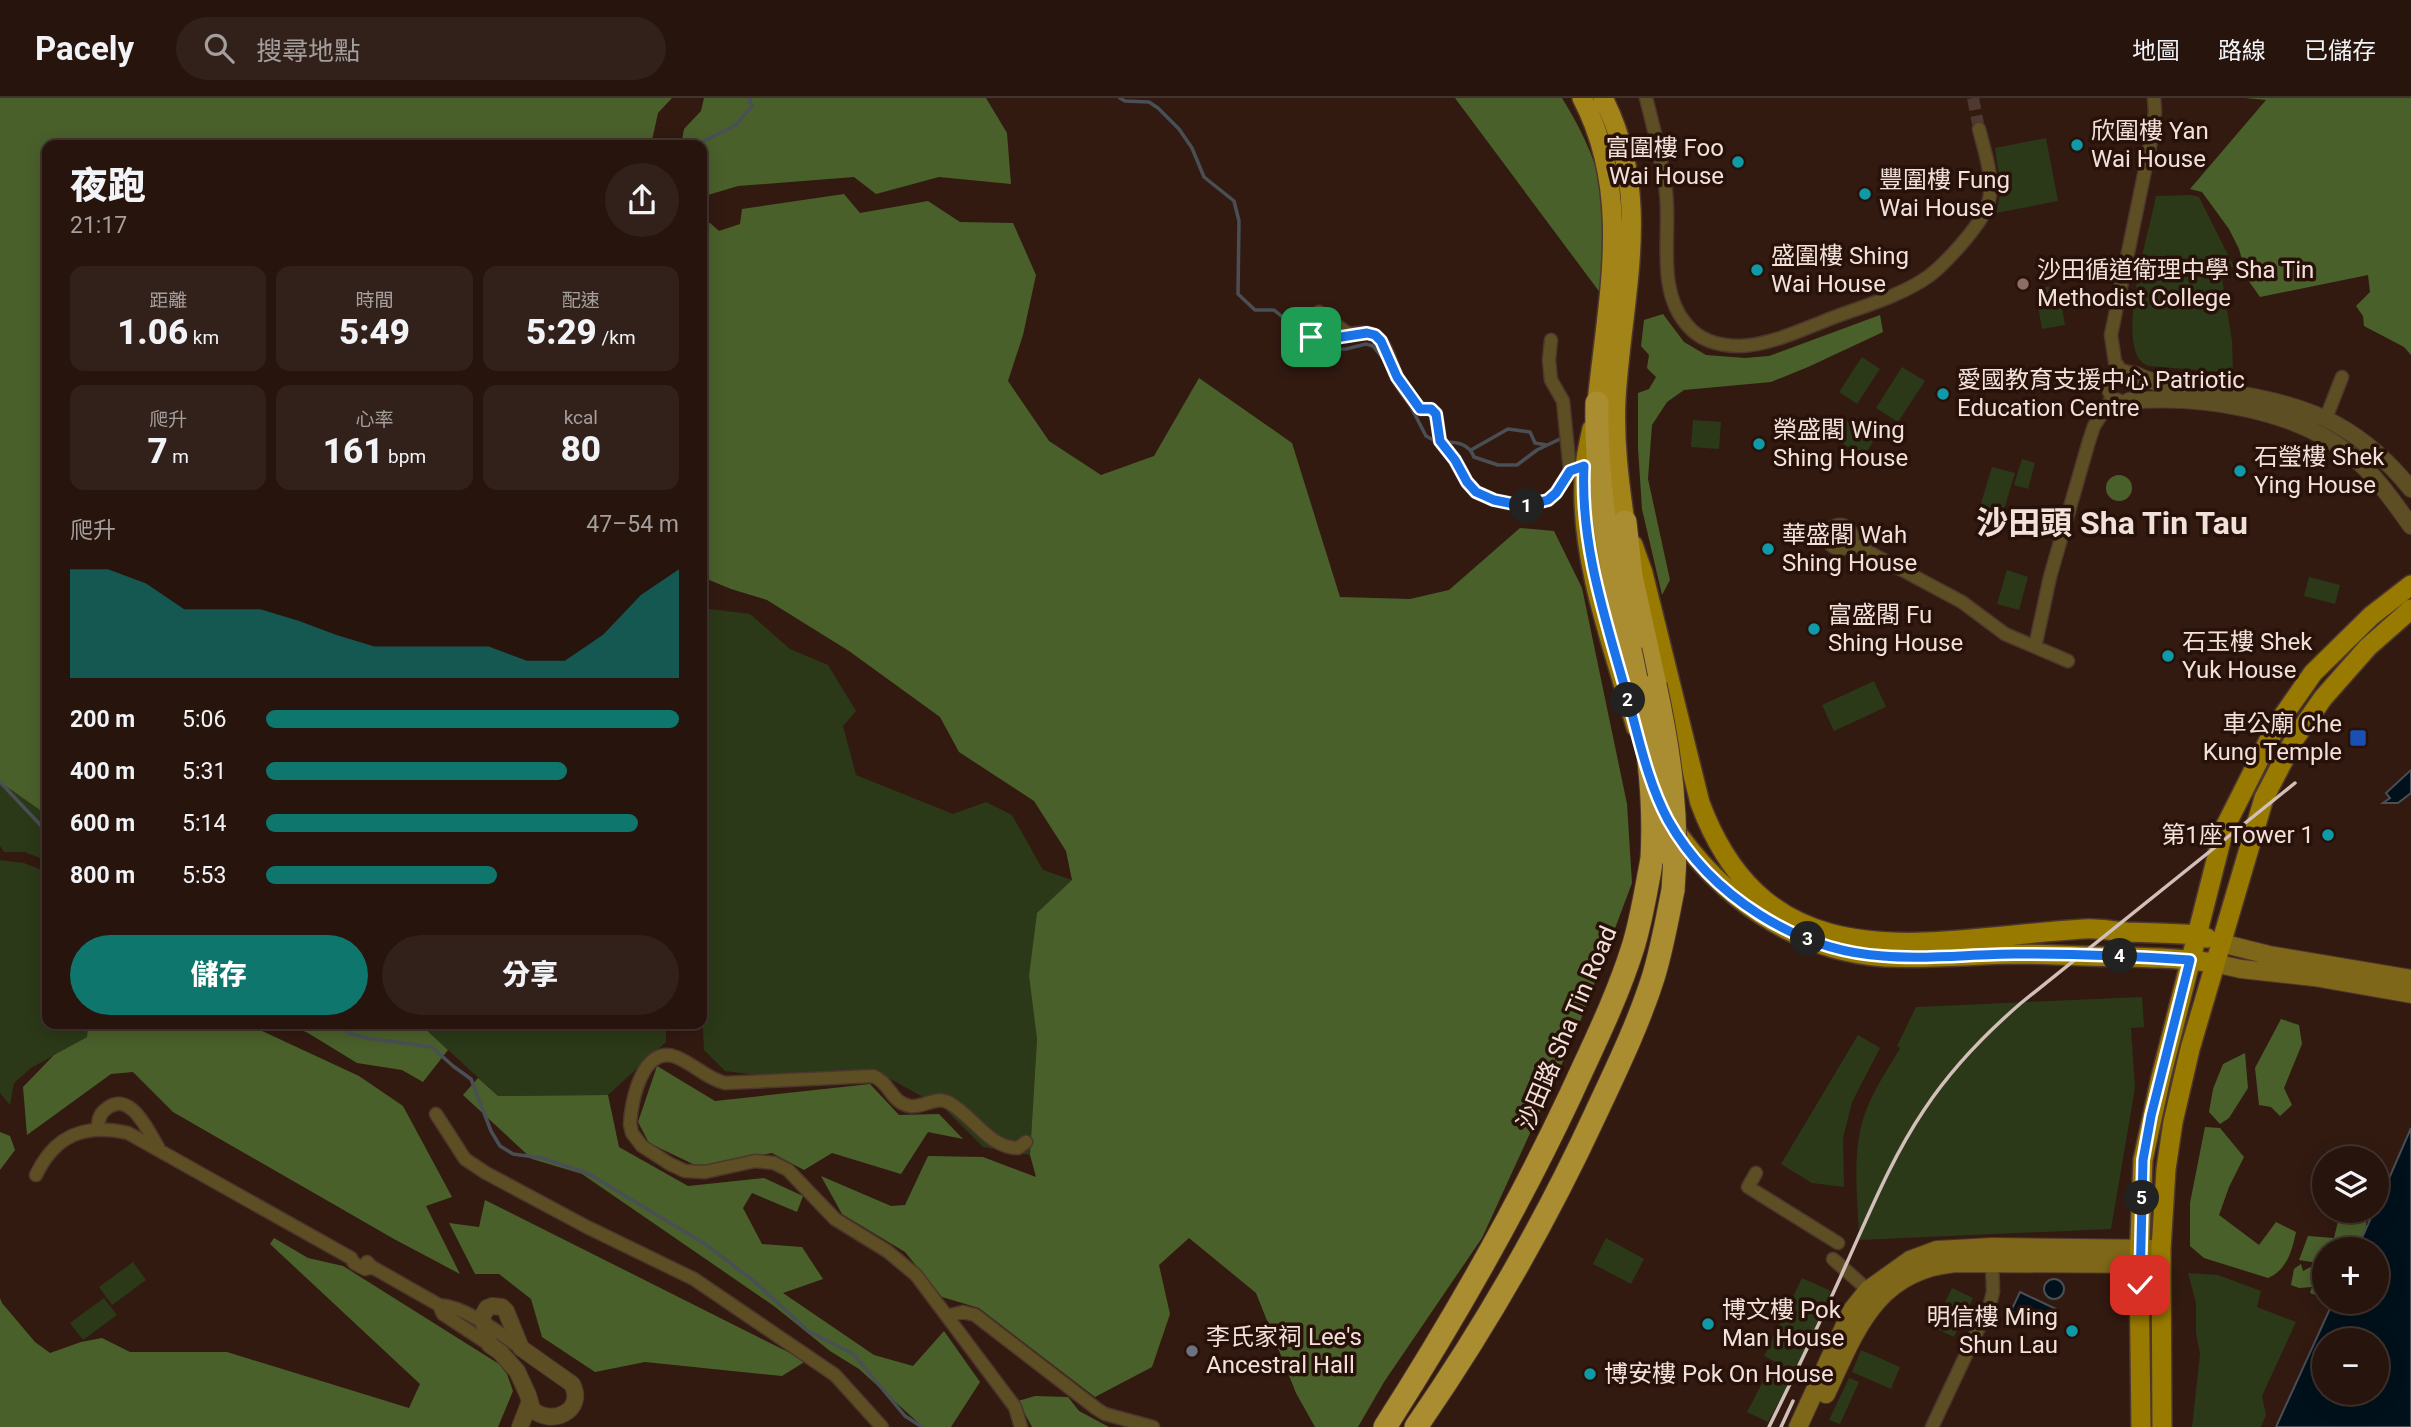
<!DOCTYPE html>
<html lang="zh-TW">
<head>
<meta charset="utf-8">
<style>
  :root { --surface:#26140d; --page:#32211b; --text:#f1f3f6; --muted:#a49e9d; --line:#42332e; --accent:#0f766e }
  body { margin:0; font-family:Roboto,"Noto Sans TC",sans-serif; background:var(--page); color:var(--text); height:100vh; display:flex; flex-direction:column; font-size:26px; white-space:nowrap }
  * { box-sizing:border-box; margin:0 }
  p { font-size:23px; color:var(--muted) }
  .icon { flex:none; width:38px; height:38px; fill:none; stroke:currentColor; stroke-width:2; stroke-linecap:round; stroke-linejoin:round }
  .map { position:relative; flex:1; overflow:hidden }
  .sheet { position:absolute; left:42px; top:42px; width:665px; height:889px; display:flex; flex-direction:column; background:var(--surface); border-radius:14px; box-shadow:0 4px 18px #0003,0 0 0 2px var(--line) }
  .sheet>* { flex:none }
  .tools { position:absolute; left:2312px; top:1048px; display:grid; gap:14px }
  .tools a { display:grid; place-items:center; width:77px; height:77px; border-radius:50%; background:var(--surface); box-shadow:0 4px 18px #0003,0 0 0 2px var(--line); font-size:35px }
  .pin { position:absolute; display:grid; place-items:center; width:60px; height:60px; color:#fff; margin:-30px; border-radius:14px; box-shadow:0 4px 10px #0006 }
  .km { position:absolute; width:35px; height:35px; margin:-18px; border-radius:50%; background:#222; color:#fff; font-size:19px; line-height:35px; text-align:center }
  .round { display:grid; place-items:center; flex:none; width:74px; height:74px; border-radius:37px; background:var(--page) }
  .summary { display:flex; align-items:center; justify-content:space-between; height:119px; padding:0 28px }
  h1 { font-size:38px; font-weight:800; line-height:52px }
  .figures { display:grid; grid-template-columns:repeat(3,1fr); gap:10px; height:119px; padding:7px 28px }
  .figures div { display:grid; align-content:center; border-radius:14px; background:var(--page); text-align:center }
  .figures b { font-size:35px; font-weight:800 }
  .figures small { font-size:19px; font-weight:400 }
  .figures p { font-size:19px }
  .chart { height:196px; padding:14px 28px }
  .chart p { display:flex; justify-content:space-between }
  .chart svg { width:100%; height:126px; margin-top:7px; fill:var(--accent); opacity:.7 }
  .primary-button { display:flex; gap:14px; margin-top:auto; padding:14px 28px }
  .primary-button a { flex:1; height:80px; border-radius:42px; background:var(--accent); color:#fff; font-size:28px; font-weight:800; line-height:80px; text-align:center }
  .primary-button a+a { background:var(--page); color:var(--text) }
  ul { padding:0 28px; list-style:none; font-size:23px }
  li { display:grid; grid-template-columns:112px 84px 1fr; align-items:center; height:52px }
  li i { height:18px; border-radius:9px; background:var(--accent) }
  header { display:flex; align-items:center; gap:42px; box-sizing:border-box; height:98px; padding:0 35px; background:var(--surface); border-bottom:2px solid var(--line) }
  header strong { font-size:33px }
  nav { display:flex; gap:38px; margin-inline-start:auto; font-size:24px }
  .search { width:490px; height:63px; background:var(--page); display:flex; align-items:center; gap:18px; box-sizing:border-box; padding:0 24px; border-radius:38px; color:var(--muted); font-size:26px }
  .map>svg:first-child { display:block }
  .green { fill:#2b3918 }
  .forest { fill:#4a602b }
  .water { fill:#00111b; stroke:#494f55; stroke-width:2; fill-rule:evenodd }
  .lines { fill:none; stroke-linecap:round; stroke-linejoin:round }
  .stream { stroke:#494f55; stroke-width:3.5 }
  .minor-tunnel { stroke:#4f382f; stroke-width:12; stroke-dasharray:12 6; stroke-linecap:butt }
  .minor-casing { stroke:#4d362d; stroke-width:15 }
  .tertiary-casing { stroke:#4d362d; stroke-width:18 }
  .secondary-casing { stroke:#4d362d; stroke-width:20 }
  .primary-casing { stroke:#4d362d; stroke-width:22 }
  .trunk-casing { stroke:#4d362d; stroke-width:22 }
  .motorway-casing { stroke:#4d362d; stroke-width:25 }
  .minor { stroke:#5d4f23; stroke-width:12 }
  .tertiary { stroke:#5d4f23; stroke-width:16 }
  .secondary { stroke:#7f6719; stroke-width:18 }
  .primary { stroke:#997a00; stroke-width:19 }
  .trunk { stroke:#a28418; stroke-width:19 }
  .motorway { stroke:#aa8d30; stroke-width:23 }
  .rail { stroke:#d2bfb9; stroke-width:3.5 }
  .motorway-bridge-casing { stroke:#4d362d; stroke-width:25; stroke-linecap:butt }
  .motorway-bridge { stroke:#aa8d30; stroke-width:23 }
  .route-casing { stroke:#fff; stroke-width:14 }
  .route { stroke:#1a73e8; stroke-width:9 }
  .culture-dot { fill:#0f9aa8; stroke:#281108; stroke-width:2.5 }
  .education-dot { fill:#8d6e63; stroke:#281108; stroke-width:2.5 }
  .transit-dot { fill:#1a4fb4; stroke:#281108; stroke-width:2.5 }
  .worship-dot { fill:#6b7280; stroke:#281108; stroke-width:2.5 }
  .labels { text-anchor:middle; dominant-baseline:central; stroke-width:7; stroke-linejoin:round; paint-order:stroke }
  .poi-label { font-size:24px; fill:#f2e1db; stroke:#281108; text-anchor:start }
  .street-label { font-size:24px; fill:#f2e1db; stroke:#281108 }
  .district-label { font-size:32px; font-weight:bold; fill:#f2e1db; stroke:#281108 }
</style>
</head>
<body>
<header>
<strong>Pacely</strong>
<div class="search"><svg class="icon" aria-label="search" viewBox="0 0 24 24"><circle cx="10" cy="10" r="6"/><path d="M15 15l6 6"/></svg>搜尋地點</div>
<nav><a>地圖</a><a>路線</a><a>已儲存</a></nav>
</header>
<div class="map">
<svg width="2411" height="1329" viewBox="0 0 2411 1329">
  <rect width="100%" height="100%" fill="#321a11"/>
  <path class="green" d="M2046,40l12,63 -62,12 5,-23 -6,-42z
    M2191,97l8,2 35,70h-8l-5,4 11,70 1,32 -84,-7c-39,-11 2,-140 7,-170z
    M2058,187l7,40 -23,4 -7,-40z
    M1862,259l18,12 -23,35 -18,-12z
    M1902,269l23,14 -27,41 -22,-14z
    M1840,318l35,23 -12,18 -34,-23z
    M1693,322l28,2 -2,27 -28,-2z
    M2022,361l13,4 -7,26 -14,-4z
    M1992,369l23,6 -13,43 -23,-6z
    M2007,472l21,7 -9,33 -22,-6z
    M2309,479l31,8 -5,19 -31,-8z
    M702,510l48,6 40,35 38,16 28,46 -13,15 13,49 97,39 33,-12 26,13 31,55 29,10 -43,96 8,63 -7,116 -47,-8 -38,-38 -69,-38 -87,8 -64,-8 -21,-21 -2,-43z
    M1874,583l12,26 -52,24 -12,-26z
    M0,684l47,33v46l-22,-9h-21l-4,-6z
    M0,762l24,3 23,9v152h41l-1,13 -56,31 -17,15 -4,22 -10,-12z
    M2142,899l2,30 -13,1 4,60 -24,141 -252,11c-1,-36 -6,-74 1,-109 6,-30 25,-57 40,-83l-3,-2 19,-39z
    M420,926h246v18l-58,53 -110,1z
    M1858,937l22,13 -28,54 -9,36 1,49 -32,-4 -31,-19z
    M1606,1140l38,21 -13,25 -38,-20z
    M133,1164l13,18 -34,25 -13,-18z
    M2188,1175l30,2 43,16 -4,16 39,15 -34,74 4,19 -5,12h-69l8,-73 -4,-21v-30z
    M1802,1180l29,13 -35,79h-6l-26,-14z
    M1952,1190l21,10 -19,39 -21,-10z
    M104,1200l13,17 -34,25 -13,-17z
    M1861,1252l39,17 -9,22 -39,-17z
    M1768,1274l21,11 -21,39 -21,-10z
    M1849,1280l10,4 -19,42 -11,-4z"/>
  <path class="forest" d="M0,0h672l-14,15 -7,32h-604v670l-47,-33z
    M704,0h282l21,35 4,51 -72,-7 -63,17 -22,-17 -116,9 -30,9 -6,-7v-43h-21l3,-16 17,-18z
    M1455,0h107c17,28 32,56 39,89 7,32 2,74 0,107z
    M2245,0h166v257l-7,-8 -40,-21 -1,-10 -7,-10 14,-14 -2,-17 -108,22 -12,-17 -9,-31 -10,-20 -27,-37 -12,-3 76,-89z
    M844,96l16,19 68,-12 32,21 53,1 23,52 -13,60 -15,46 41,60 52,34 53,-19 45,-78 93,65 48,154 70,2 39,-9 71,-62 34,3 28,57 45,216 5,79 -57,152 -93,203 -98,144 -26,45h-43l-19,-34 -40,-100 -67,-55 -30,27 11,49 -18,53 -57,30 -116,-89 -37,-11 -37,-45 -63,-38 -21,-38 70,30 14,-1 23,-49 55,1 53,20 -6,-22 7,-116 -8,-63 8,-63 35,-33 -6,-29 -32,-50 -75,-49 -19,-35 -91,-66 -82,-51 -36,-11 -29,-12v-352l8,-2 9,8 21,-7 2,-15z
    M1663,216l21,28 22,13 39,3 24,-2 111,-41 3,17 -75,35 -37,15 -87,8 -17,12 -15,23 -4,54 22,101 -8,15 -20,-86 -4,-61v-55l11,-4 7,-12 -9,-9 2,-13 -8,-9 3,-26z
    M2106 390a13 13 0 1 1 26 0a13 13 0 1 1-26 0Z
    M2281,921l18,6 3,19 -18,44 8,17 -12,11 -9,-9 -12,-2 -4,-37z
    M88,926h159l112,52 44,30 49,91 -26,9 34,68 -66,-35 -221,-127 -40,-40 -22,2 -84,61 -4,-48 31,-32 33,-18z
    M288,926h132l28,26 -25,32 -21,-12 -45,-7 -49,-30z
    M2245,955l3,35 -19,30 -9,6 -11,-12 4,-23 10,-25z
    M657,968l58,35 155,-17 29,31 40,-1 24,25 -35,-7 -27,42 -69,-21 -28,17 -32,-17 -73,14 -50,-24 -11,-21z
    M478,980l20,18 110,-1 11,52 69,39 76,-8 39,18 -6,16 -45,-19 -9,15 19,36 40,3 21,32 -40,14 91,62 39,11 31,-35 36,51 -29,45h-28l-64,-58 -29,-18 -56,-45 -192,-132 -50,-15 -69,-64z
    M2205,1029l15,1 24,29 -15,30 -10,28 40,30 17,-23 20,10c-4,19 -9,38 -28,46l-64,-20 -14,-12v-43z
    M0,1034l10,4 5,14 -15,20z
    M485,1102l321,161 -24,15 -137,-14 -50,10 -53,-35 -11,-38 -32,-25h-24l-26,-51 30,4z
    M2362,1113l4,9v29l-42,1v48l-14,-5 2,-6 -13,1 -8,-3 3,-16 7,-5 2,7 15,-8 -19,-3 9,-24 26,2 6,-25z
    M274,1140l34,20 35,8 156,98 8,10 6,17 -15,36h-498v-129l2,5 33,39 15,11 31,-11 21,-4 28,14h97l182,56 11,-24 -150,-140z
    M1035,1298l33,1 11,14 30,16h-77l-14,-26z"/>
  <path class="water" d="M2411,672v23l-13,10h-15l7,-5 -4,-5z
    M2411,1030v299h-135l57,-125h43v-52l-19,-1 17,-38h2l1,-5zM2376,1242v53h-52v-53z
    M2044 1191a10 10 0 1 1 20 0a10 10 0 1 1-20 0Z
    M2020,1194l36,17 -9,18 -36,-16z"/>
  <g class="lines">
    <path class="stream" d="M1120,0l5,3 24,1 9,6 21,21 13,19 12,29 30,24 5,20 -1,73 17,16h19l11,9 26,31 35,-1 20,-5 7,2 12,15
      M696,47l40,-20 16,-19 -3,-8
      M1411,309l15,29 11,6
      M1445,344c13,0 24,2 29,15l24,8h19l20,-15 25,-12
      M1471,352l37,-21 22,3 5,11 12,2
      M0,684l47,50
      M337,926l13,10 16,4 66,9 21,19 18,13 20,52 9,15 13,8 29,4 47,16 116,70 49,37 54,50 45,23 52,62 17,11"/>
    <path class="minor-tunnel" d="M1973,0l6,31"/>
    <g class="minor-casing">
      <path id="minor" d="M1646,0c8,31 16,62 20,94 5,43 -10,98 21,133 13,16 34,21 53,21 31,-1 63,-17 92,-28 32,-12 69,-22 97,-42 17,-13 50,-49 58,-69 9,-24 -2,-54 -8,-78
        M1319,214l31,23
        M1311,239c20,5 36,-6 56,-4 19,2 23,30 30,44 6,11 15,22 23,32h11l5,5 4,27 15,19 12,22 9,10 18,8 30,6 24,-6 8,-7 14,-22 15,-5
        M1551,242l-2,20 2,20 12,21 7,70
        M2121,272l-11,7 -3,10 5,11 11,4c16,-3 20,-16 11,-28l-13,-4 -6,-8 -4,-27 41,-199 3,-25 -1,-13
        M2326,320l16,-41
        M1828 439a12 12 0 1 1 24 0a12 12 0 1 1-24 0Z
        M1850,444l112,60 43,32 63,27
        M2035,549l15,-70 39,-136 5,-15 18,-28
        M436,1016l29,45 21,14 101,54 107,52 141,96 47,52
        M98,1031c0,-8 1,-15 8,-20 24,-20 42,22 52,38
        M1756,1075l-8,14 90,56
        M36,1077c19,-40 49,-52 92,-42l223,125 3,5 11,6 7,-2
        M1833,1161l35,31
        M367,1164l5,5 67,38c28,2 60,28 82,43
        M439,1207l4,9 47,31
        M947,1218l16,-4 12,3 122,94 8,5 48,13
        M1021,1329l-6,-20 -99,-132 -29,-24 -52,-32 -47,-49 -14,-7 -19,-2 -50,11 -20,-1 -15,-7 -28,-18 -10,-13 -2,-9c1,-23 13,-80 46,-67 18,7 31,22 49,26l148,-7c17,6 18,27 37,30 15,2 26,-12 41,-2 22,13 39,44 67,44l8,-6
        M1932,1329l58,-123 3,-12 -1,-34"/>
    </g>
    <g class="tertiary-casing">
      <path id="tertiary" d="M2134,276c26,13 54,13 83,17 84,11 139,30 194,98
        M2129,303c72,-6 167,8 223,55 24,20 41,45 59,70
        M492,1208l10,1 4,4 15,37 51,36c14,27 -21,43 -40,25l-4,-14 -11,-24 -17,-19 -10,-7 -8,-28 5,-9z
        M520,1329l9,-23"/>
    </g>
    <g class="secondary-casing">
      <path id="secondary" d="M2221,845l48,12 142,24
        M2214,865l27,6 73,8 97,17
        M1826,1296c30,-64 50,-124 130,-131l205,1
        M1798,1329l54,-117 16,-20 42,-30 27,-10 55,-3 169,2"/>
    </g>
    <g class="primary-casing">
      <path id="primary" d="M1592,331c-4,17 -8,35 -8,53 -3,82 30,167 52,245
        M1633,447l10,28 57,230c70,187 230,135 384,126 14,-1 29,2 43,3 23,1 46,1 69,3l11,3
        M1671,726c49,73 124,127 214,133 42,2 85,-2 127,-3 25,0 50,1 75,2 42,1 85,1 127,7
        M2141,1329l-2,-163 4,-104 18,-83 63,-248 52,-103 37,-53 58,-57 40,-31
        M2162,1329l-1,-178 5,-80 7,-47 17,-73 74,-251 31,-60 28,-40 45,-51 43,-38"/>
    </g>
    <g class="trunk-casing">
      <path id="trunk" d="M1582,0c51,97 25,202 15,305
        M1603,0c51,99 19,197 13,301 -2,42 3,82 9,123"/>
    </g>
    <g class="motorway-casing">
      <path id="motorway" d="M1597,305c-2,84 14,166 33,247
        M1625,424l6,54 24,109
        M1385,1329c69,-108 132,-218 186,-333 22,-48 46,-96 62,-147 9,-29 13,-58 19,-88
        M1416,1329c69,-100 128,-202 179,-312 21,-45 43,-90 58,-137 9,-29 14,-58 20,-88"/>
    </g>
    <use href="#minor" class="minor"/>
    <use href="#tertiary" class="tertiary"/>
    <use href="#secondary" class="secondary"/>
    <use href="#primary" class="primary"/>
    <use href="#trunk" class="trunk"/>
    <use href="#motorway" class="motorway"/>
    <path class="rail" d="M1769,1329c26,-53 52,-106 76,-160 24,-53 46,-108 79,-157 27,-41 60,-75 97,-107l274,-220
      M1781,1329l12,-26"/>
    <g class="motorway-bridge-casing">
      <path id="motorway-bridge" d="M1630,552c15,70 26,137 22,209
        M1655,587c15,69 24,135 18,205"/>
    </g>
    <use href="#motorway-bridge" class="motorway-bridge"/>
  </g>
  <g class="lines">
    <g class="route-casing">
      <path id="route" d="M1311,239l11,3 45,-7 8,2 6,6 16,36 23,32h11l5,5 4,27 15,19 12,22 9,10 18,8 30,6 24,-6 8,-7 14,-22 14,-5c-4,81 23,157 44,233 11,40 20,84 40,121 42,75 129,131 215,136 44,4 88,-2 132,-2 58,0 117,2 175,6l-39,156 -8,44 -3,125"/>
    </g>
    <use href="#route" class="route"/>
  </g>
  <g class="culture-dot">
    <circle cx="2077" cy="47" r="7"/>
    <circle cx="1738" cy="64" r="7"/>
    <circle cx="1865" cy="96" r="7"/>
    <circle cx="1757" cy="172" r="7"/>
    <circle cx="1943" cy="296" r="7"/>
    <circle cx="1759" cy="346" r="7"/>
    <circle cx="2240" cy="373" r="7"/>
    <circle cx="1768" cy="451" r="7"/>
    <circle cx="1814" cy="531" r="7"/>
    <circle cx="2168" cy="558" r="7"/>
    <circle cx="2328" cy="737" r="7"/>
    <circle cx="1708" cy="1226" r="7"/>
    <circle cx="2072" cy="1233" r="7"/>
    <circle cx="1590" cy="1276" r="7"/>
  </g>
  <circle class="education-dot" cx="2023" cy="186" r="7"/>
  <rect class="transit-dot" x="2349" y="631" width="18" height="18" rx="3.5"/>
  <circle class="worship-dot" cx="1192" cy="1253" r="7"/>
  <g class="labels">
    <g class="poi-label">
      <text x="2091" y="33">欣圍樓 Yan<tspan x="2091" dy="28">Wai House</tspan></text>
      <text x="1724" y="50" text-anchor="end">富圍樓 Foo<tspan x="1724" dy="28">Wai House</tspan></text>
      <text x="1879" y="82">豐圍樓 Fung<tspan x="1879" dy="28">Wai House</tspan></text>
      <text x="1771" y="158">盛圍樓 Shing<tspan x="1771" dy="28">Wai House</tspan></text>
      <text x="2037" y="172">沙田循道衛理中學 Sha Tin<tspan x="2037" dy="28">Methodist College</tspan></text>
      <text x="1957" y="282">愛國教育支援中心 Patriotic<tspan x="1957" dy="28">Education Centre</tspan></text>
      <text x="1773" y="332">榮盛閣 Wing<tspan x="1773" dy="28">Shing House</tspan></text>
      <text x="2254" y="359">石瑩樓 Shek<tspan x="2254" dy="28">Ying House</tspan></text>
      <text x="1782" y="437">華盛閣 Wah<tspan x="1782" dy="28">Shing House</tspan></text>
      <text x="1828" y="517">富盛閣 Fu<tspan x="1828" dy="28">Shing House</tspan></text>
      <text x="2182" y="544">石玉樓 Shek<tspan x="2182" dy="28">Yuk House</tspan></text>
      <text x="2342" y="626" text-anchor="end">車公廟 Che<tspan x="2342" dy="28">Kung Temple</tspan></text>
      <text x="2314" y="737" text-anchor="end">第1座 Tower 1</text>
      <text x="1722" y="1212">博文樓 Pok<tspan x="1722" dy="28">Man House</tspan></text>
      <text x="2058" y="1219" text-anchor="end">明信樓 Ming<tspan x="2058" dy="28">Shun Lau</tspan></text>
      <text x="1206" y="1239">李氏家祠 Lee's<tspan x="1206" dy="28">Ancestral Hall</tspan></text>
      <text x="1604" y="1276">博安樓 Pok On House</text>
    </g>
    <g class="street-label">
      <text transform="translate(1567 930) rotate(-67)">沙田路 Sha Tin Road</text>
    </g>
    <g class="district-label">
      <text x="2112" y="425">沙田頭 Sha Tin Tau</text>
    </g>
  </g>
</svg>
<div class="tools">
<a><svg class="icon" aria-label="layers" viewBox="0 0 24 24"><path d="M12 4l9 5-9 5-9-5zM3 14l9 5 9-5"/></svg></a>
<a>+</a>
<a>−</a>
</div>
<div class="pin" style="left:1311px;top:239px;background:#1e9e55"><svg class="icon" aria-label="arrive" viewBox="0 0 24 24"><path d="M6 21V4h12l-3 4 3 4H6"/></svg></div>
<div class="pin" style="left:2140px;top:1187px;background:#d93025"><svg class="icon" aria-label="check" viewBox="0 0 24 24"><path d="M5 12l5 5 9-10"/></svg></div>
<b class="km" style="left:1527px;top:408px">1</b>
<b class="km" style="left:1628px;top:602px">2</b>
<b class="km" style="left:1808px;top:841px">3</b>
<b class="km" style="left:2120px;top:858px">4</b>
<b class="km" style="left:2142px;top:1100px">5</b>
<section class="sheet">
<div class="summary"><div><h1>夜跑</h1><p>21:17</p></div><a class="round"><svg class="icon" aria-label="share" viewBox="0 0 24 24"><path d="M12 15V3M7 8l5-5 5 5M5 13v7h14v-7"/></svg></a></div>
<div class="figures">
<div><p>距離</p><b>1.06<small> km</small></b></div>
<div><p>時間</p><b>5:49</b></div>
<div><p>配速</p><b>5:29<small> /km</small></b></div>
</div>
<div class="figures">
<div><p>爬升</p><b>7<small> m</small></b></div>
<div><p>心率</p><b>161<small> bpm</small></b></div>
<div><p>kcal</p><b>80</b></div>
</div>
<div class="chart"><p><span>爬升</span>47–54 m</p>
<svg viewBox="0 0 160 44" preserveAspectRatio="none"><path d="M0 44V6L10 6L20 11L30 20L40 20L50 20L60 24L70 29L80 33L90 33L100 33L110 33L120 38L130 38L140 29L150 15L160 6V44z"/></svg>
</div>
<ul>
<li><b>200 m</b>5:06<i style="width:100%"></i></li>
<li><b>400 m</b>5:31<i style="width:73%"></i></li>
<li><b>600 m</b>5:14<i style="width:90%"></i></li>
<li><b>800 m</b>5:53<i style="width:56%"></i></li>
</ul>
<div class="primary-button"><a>儲存</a><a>分享</a></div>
</section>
</div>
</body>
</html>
